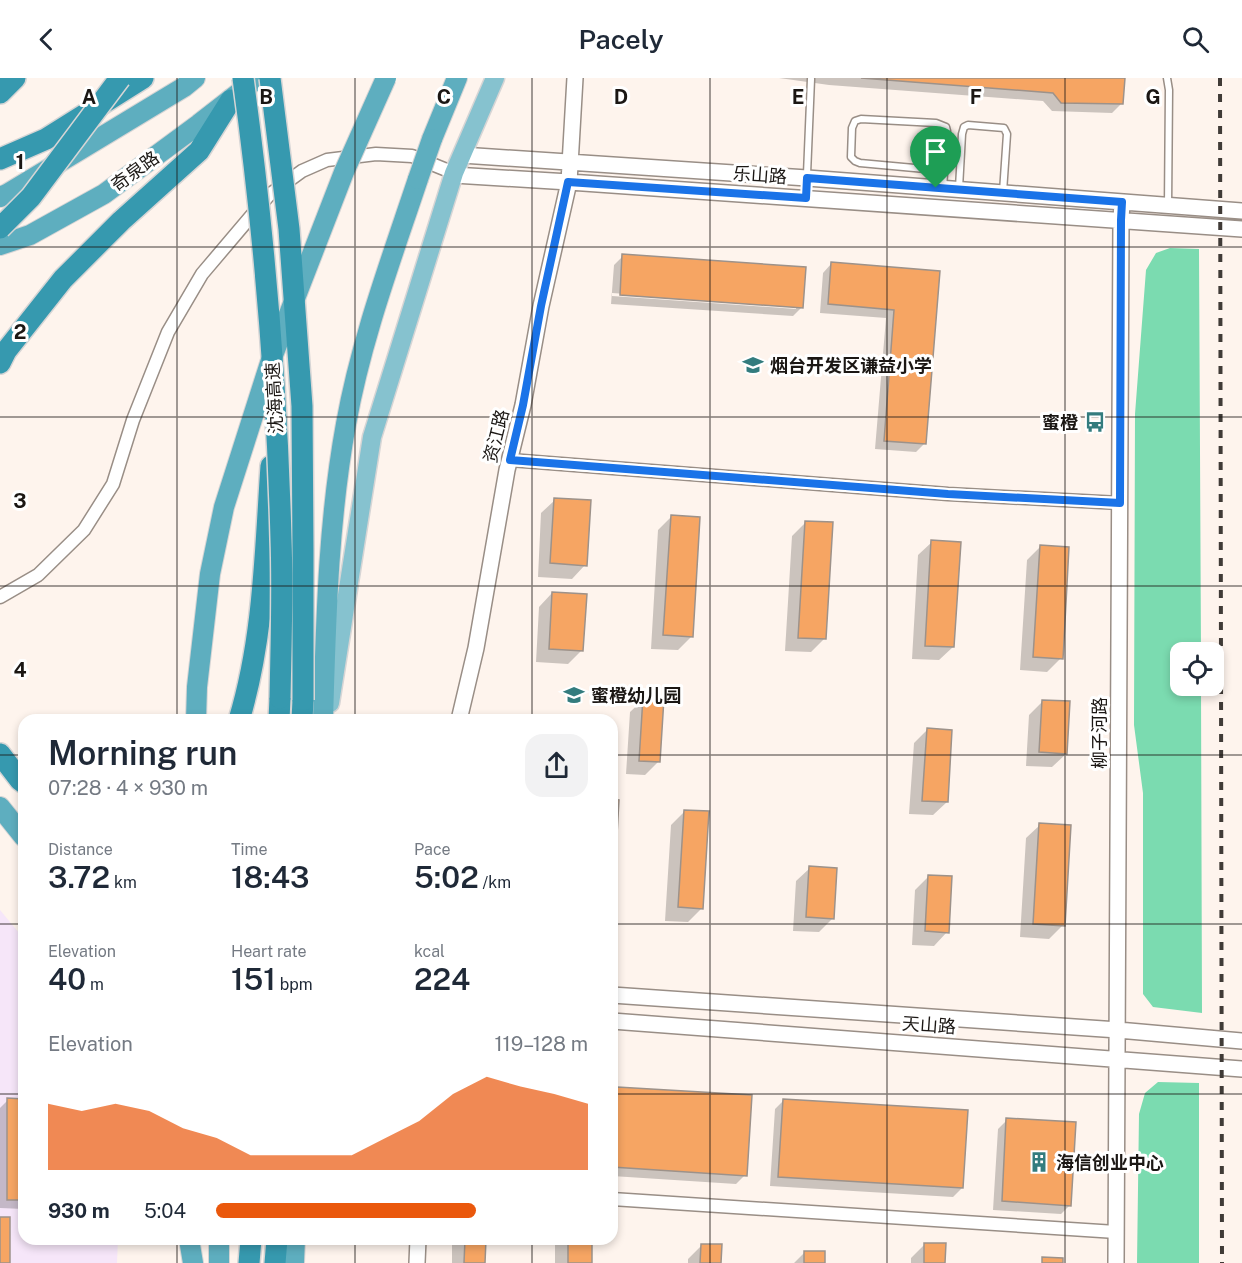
<!DOCTYPE html>
<html lang="en">
<head>
<meta charset="utf-8">
<style>
  :root { --surface:#fff; --page:#f2f2f3; --text:#1f2937; --muted:#747a83; --accent:#ea580c }
  body { margin:0; font-family:"Public Sans","Noto Sans SC",sans-serif; background:var(--page); color:var(--text); height:100vh; display:flex; flex-direction:column; font-size:22px; white-space:nowrap }
  * { box-sizing:border-box; margin:0 }
  p { font-size:20px; color:var(--muted) }
  .icon { flex:none; width:33px; height:33px; fill:none; stroke:currentColor; stroke-width:2; stroke-linecap:round; stroke-linejoin:round }
  .map { position:relative; flex:1; overflow:hidden }
  .drawer { position:absolute; left:18px; top:636px; width:600px; height:531px; display:flex; flex-direction:column; background:var(--surface); border-radius:18px; box-shadow:0 3px 9px #0003 }
  .drawer>* { flex:none }
  .buttons { position:absolute; left:1170px; top:564px; display:grid; gap:12px }
  .buttons a { display:grid; place-items:center; width:54px; height:54px; border-radius:12px; background:var(--surface); box-shadow:0 3px 9px #0003; font-size:30px }
  .pin { position:absolute; display:grid; place-items:center; width:51px; height:51px; color:#fff; margin:-62px -26px; border-radius:50% 50% 50% 0; rotate:-45deg; box-shadow:0 0 6px #0007 }
  .pin .icon { rotate:45deg }
  .round { display:grid; place-items:center; flex:none; width:63px; height:63px; border-radius:18px; background:var(--page) }
  .head { display:flex; align-items:center; justify-content:space-between; height:102px; padding:0 30px }
  h1 { font-size:33px; font-weight:600; line-height:45px }
  .figures { display:grid; grid-template-columns:repeat(3,1fr); gap:9px; height:102px; padding:6px 30px }
  .figures div { display:grid; align-content:center }
  .figures b { font-size:30px; font-weight:600 }
  .figures small { font-size:16px; font-weight:400 }
  .figures p { font-size:16px }
  .chart { height:168px; padding:12px 30px }
  .chart p { display:flex; justify-content:space-between }
  .chart svg { width:100%; height:108px; margin-top:6px; fill:var(--accent); opacity:.7 }
  ul { padding:0 30px; list-style:none; font-size:20px }
  li { display:grid; grid-template-columns:96px 72px 1fr; align-items:center; height:45px }
  li i { height:15px; border-radius:8px; background:var(--accent) }
  header { display:flex; justify-content:space-between; align-items:center; height:78px; padding:0 30px; background:var(--surface); font-size:27px; font-weight:600 }
  .map>svg:first-child { display:block }
  .industrial { fill:#f6e6f9 }
  .green { fill:#7bdbb0 }
  .shadow { fill:#0003; fill-rule:evenodd }
  .building { fill:#f6a563; stroke:#9d928a; stroke-width:1.5 }
  .lines { fill:none; stroke-linecap:round; stroke-linejoin:round }
  .service-casing { stroke:#998e86; stroke-width:9 }
  .minor-casing { stroke:#998e86; stroke-width:15 }
  .tertiary-casing { stroke:#998e86; stroke-width:18 }
  .primary-casing { stroke:#d6d5d5; stroke-width:21 }
  .trunk-casing { stroke:#d6d5d5; stroke-width:22 }
  .motorway-casing { stroke:#d6d5d5; stroke-width:24 }
  .service { stroke:#fff; stroke-width:6 }
  .minor { stroke:#fff; stroke-width:12 }
  .tertiary { stroke:#fff; stroke-width:15 }
  .primary { stroke:#86c2cf; stroke-width:18 }
  .trunk { stroke:#5eaebf; stroke-width:20 }
  .motorway { stroke:#3699af; stroke-width:21 }
  .rail { stroke:#403b37; stroke-width:4; stroke-dasharray:8 8; stroke-linecap:butt }
  .trunk-bridge-casing { stroke:#d6d5d5; stroke-width:22; stroke-linecap:butt }
  .motorway-bridge-casing { stroke:#d6d5d5; stroke-width:24; stroke-linecap:butt }
  .trunk-bridge { stroke:#5eaebf; stroke-width:20 }
  .motorway-bridge { stroke:#3699af; stroke-width:21 }
  .route-casing { stroke:#fff; stroke-width:12 }
  .route { stroke:#1a73e8; stroke-width:8 }
  .grid { fill:none; stroke:#1b1714; stroke-width:1.5; stroke-opacity:0.55 }
  .labels { text-anchor:middle; dominant-baseline:central; stroke-width:6; stroke-linejoin:round; paint-order:stroke }
  .street-label { font-size:18px; fill:#1b1714; stroke:#fff }
  .poi-label { font-size:18px; font-weight:bold; fill:#1b1714; stroke:#fff; text-anchor:start }
  .grid-label { font-size:20px; text-anchor:middle; font-weight:bold; fill:#1b1714; stroke:#fff; stroke-width:6; stroke-linejoin:round; paint-order:stroke }
</style>
</head>
<body>
<header><svg class="icon" aria-label="back" viewBox="0 0 24 24"><path d="M15 5l-7 7 7 7"/></svg>Pacely<svg class="icon" aria-label="search" viewBox="0 0 24 24"><circle cx="10" cy="10" r="6"/><path d="M15 15l6 6"/></svg></header>
<div class="map">
<svg width="1242" height="1185" viewBox="0 0 1242 1185">
  <rect width="100%" height="100%" fill="#fef4ed"/>
  <path class="industrial" d="M0,832l24,29v300h94l-1,24h-117z"/>
  <path class="green" d="M1170,170l29,1 2,403h-21v34h21l1,327 -49,-6 -10,-13v-201l-9,-68 1,-311 11,-144 10,-17z
    M1158,1004l41,1v180h-62l2,-149 6,-21z"/>
  <path class="shadow" d="M779,0h345l-3,26 -9,9 -60,-2 -9,-10 -214,-16z
    M623,178l179,51 -9,9 -182,-12 3,-39zM612,215l184,13v3l-184,-13z
    M831,186l108,8 -14,171 -9,9 -41,-3 11,-131 -66,-5 3,-40z
    M555,422l30,65 -13,14 -34,-2 3,-64z
    M671,439l20,120 -13,13 -27,-1 7,-119z
    M806,444l18,117 -13,13 -26,-1 7,-115z
    M932,464l21,105 -14,13 -27,-1 6,-104z
    M1040,469l21,111 -14,14 -27,-2 7,-110z
    M552,515l30,57 -14,14 -32,-2 3,-55z
    M644,621l15,62 -14,14 -19,-1 4,-62z
    M1043,623l23,53 -14,13 -26,-1 3,-51z
    M927,652l20,72 -14,13 -24,-1 5,-71z
    M685,733l17,97 -14,14 -23,-1 6,-96z
    M1040,747l23,100 -14,14 -29,-2 6,-99z
    M810,790l23,50 -14,14 -26,-1 3,-50z
    M929,798l18,56 -13,14 -22,-1 3,-55z
    M618,1011l127,86 -9,9 -124,-8v-81z
    M8,1022h16v109l-24,-1v-100z
    M784,1022l178,88 -9,9 -183,-11 5,-77z
    M1007,1042l63,85 -9,9 -68,-4 5,-81z
    M452,1161h32v24h-32z
    M556,1161h35l-1,24h-35v-22z
    M925,1166l19,19h-33v-5z
    M702,1167l17,18h-31v-4z
    M805,1174l19,11h-30z"/>
  <path class="building" d="M861,0h264l-2,26 -62,-1 -8,-10z
    M622,176l184,13 -3,41 -183,-13z
    M831,184l109,9 -14,173 -42,-3 10,-131 -66,-6z
    M554,420l37,2 -4,66 -37,-3z
    M671,437l29,2 -7,120 -30,-2z
    M805,443l28,1 -7,117 -28,-1z
    M931,462l30,2 -7,105 -29,-1z
    M1040,467l29,2 -6,112 -30,-2z
    M552,514l35,2 -4,57 -34,-2z
    M643,619l21,1 -4,64 -21,-1z
    M1042,622l28,1 -3,53 -28,-2z
    M927,650l25,2 -4,72 -26,-1z
    M612,721l7,1 -6,104h-1z
    M684,732l25,1 -6,98 -25,-2z
    M1039,745l32,2 -6,101 -32,-2z
    M809,788l28,2 -3,51 -28,-2z
    M928,797l24,1 -3,57 -24,-2z
    M617,1009l135,8 -5,81 -135,-9z
    M7,1020l17,1v101h-17z
    M783,1021l185,11 -5,78 -185,-11z
    M1006,1040l70,4 -5,84 -69,-5z
    M0,1139h10v46h-10z
    M465,1161h21l-1,24h-21z
    M568,1161h24v24h-24z
    M924,1165h22l-1,20h-21z
    M701,1166h21l-1,19h-21z
    M804,1173h21v12h-21z
    M1042,1179l21,1v5h-21z"/>
  <g class="lines">
    <g class="service-casing">
      <path id="service" d="M1167,0l2,12 -1,116
        M936,110v-18l-76,-7 -5,-2 -4,-4 1,-29 3,-7 6,-2 75,4 10,4 1,4 -4,57
        M959,110l3,-54 2,-7 4,-2 36,3 3,6 -4,58
        M806,120l5,-119"/>
    </g>
    <g class="minor-casing">
      <path id="minor" d="M510,382l438,34 172,9
        M0,519l38,-22 46,-45 29,-46 20,-64 35,-88 34,-58 67,-79 33,-24 25,-11 49,-6 36,2 42,17
        M612,1121l504,33"/>
    </g>
    <g class="tertiary-casing">
      <path id="tertiary" d="M462,77l345,23 435,33
        M454,97l115,7 673,47
        M459,642l17,-72 31,-178 16,-65 18,-99 28,-124 6,-104
        M612,917l506,35 124,11
        M612,943l630,48
        M417,1185l1,-24
        M1116,1185l5,-1043 1,-18"/>
    </g>
    <g class="primary-casing">
      <path id="primary" d="M330,625l42,-266 82,-264 41,-95"/>
    </g>
    <g class="trunk-casing">
      <path id="trunk" d="M432,61l25,-61
        M0,119l7,-3 177,-107 11,-9
        M0,167l30,-10 74,-41 95,-70 59,-46
        M323,642c3,-99 5,-198 23,-296 15,-84 45,-164 72,-245
        M0,729l24,30
        M189,1161l4,24
        M219,1185v-24
        M294,1185l1,-24"/>
    </g>
    <g class="motorway-casing">
      <path id="motorway" d="M0,15l15,-15
        M0,81l46,-20 97,-61
        M0,285l6,-12 57,-72 58,-58 78,-70 32,-51
        M239,642c25,-82 26,-169 32,-254
        M279,642l1,-22
        M302,642l1,-20
        M0,676l20,26 4,3
        M249,1185l2,-24
        M275,1185l2,-24"/>
    </g>
    <use href="#service" class="service"/>
    <use href="#minor" class="minor"/>
    <use href="#tertiary" class="tertiary"/>
    <use href="#primary" class="primary"/>
    <use href="#trunk" class="trunk"/>
    <use href="#motorway" class="motorway"/>
    <path class="rail" d="M1220,0l2,1185"/>
    <g class="trunk-bridge-casing">
      <path id="trunk-bridge" d="M418,101l14,-40
        M196,642l1,-33 13,-113 14,-67 46,-144 74,-191 42,-94"/>
    </g>
    <g class="motorway-bridge-casing">
      <path id="motorway-bridge" d="M243,0c21,153 34,307 38,461 2,53 0,106 -1,159
        M270,0l19,151 13,177 1,144v150
        M0,150l31,-31 89,-119"/>
    </g>
    <use href="#trunk-bridge" class="trunk-bridge"/>
    <use href="#motorway-bridge" class="motorway-bridge"/>
  </g>
  <g class="lines">
    <g class="route-casing">
      <path id="route" d="M807,100l315,24 -1,18 -1,283 -172,-9 -438,-34 13,-55 18,-99 27,-124 238,16z"/>
    </g>
    <use href="#route" class="route"/>
  </g>
  <path class="grid" d="M177,0v642M355,0v642M532,0v642M710,0v1185M887,0v1185M1065,0v1185M0,169h1242M0,339h1242M0,508h1242M0,677h24M612,677h630M0,846h24M612,846h630M0,1016h24M612,1016h630M177,1161v24M355,1161v24M532,1161v24"/>
  <defs>
    <g id="school-bare" transform="scale(1.62)"><path d="M0-5L7-2L0 1L-7-2ZM-4 1L0 2.5L4 1V4Q0 6-4 4Z" fill="#337c7e" stroke="#fff" stroke-width="2.5" paint-order="stroke"/></g>
    <g id="bus-bare" transform="scale(1.62)"><path d="M-5-6H5V4H4V6H2V4H-2V6H-4V4H-5ZM-3.5-4V0h7V-4ZM-3.5 1.2v1.5H-2V1.2ZM2 1.2v1.5H3.5V1.2Z" fill="#337c7e" stroke="#fff" stroke-width="2.5" paint-order="stroke"/></g>
    <g id="building-bare" transform="scale(1.62)"><path d="M-4-6H4V6H1V3H-1V6H-4ZM-2.5-4.3h1.7v1.8h-1.7ZM.8-4.3h1.7v1.8H.8ZM-2.5-1h1.7V.8h-1.7ZM.8-1h1.7V.8H.8Z" fill="#337c7e" stroke="#fff" stroke-width="2.5" paint-order="stroke"/></g>
  </defs>
  <g fill-rule="evenodd">
    <use href="#school-bare" x="753" y="287"/>
    <use href="#bus-bare" x="1095" y="344"/>
    <use href="#school-bare" x="574" y="617"/>
    <use href="#building-bare" x="1039" y="1084"/>
  </g>
  <g class="labels">
    <g class="street-label">
      <text transform="translate(135 93) rotate(-36)">奇泉路</text>
      <text transform="translate(760 97) rotate(4)">乐山路</text>
      <text transform="translate(274 320) rotate(-93)">沈海高速</text>
      <text transform="translate(496 358) rotate(-76)">资江路</text>
      <text transform="translate(1099 655) rotate(-90)">柳子河路</text>
      <text transform="translate(929 947) rotate(4)">天山路</text>
    </g>
    <g class="poi-label">
      <text x="770" y="287">烟台开发区谦益小学</text>
      <text x="1078" y="344" text-anchor="end">蜜橙</text>
      <text x="591" y="617">蜜橙幼儿园</text>
      <text x="1056" y="1084">海信创业中心</text>
    </g>
  </g>
  <g class="grid-label">
    <text x="89" y="26">A</text>
    <text x="266" y="26">B</text>
    <text x="444" y="26">C</text>
    <text x="621" y="26">D</text>
    <text x="798" y="26">E</text>
    <text x="976" y="26">F</text>
    <text x="1153" y="26">G</text>
    <text x="20" y="91">1</text>
    <text x="20" y="261">2</text>
    <text x="20" y="430">3</text>
    <text x="20" y="599">4</text>
  </g>
</svg>
<div class="buttons">
<a><svg class="icon" aria-label="locate" viewBox="0 0 24 24"><circle cx="12" cy="12" r="6"/><path d="M12 2v4M12 18v4M2 12h4M18 12h4"/></svg></a>
</div>
<div class="pin" style="left:936px;top:110px;background:#1e9e55"><svg class="icon" aria-label="arrive" viewBox="0 0 24 24"><path d="M6 21V4h12l-3 4 3 4H6"/></svg></div>
<section class="drawer">
<div class="head"><div><h1>Morning run</h1><p>07:28 · 4 × 930 m</p></div><a class="round"><svg class="icon" aria-label="share" viewBox="0 0 24 24"><path d="M12 15V3M7 8l5-5 5 5M5 13v7h14v-7"/></svg></a></div>
<div class="figures">
<div><p>Distance</p><b>3.72<small> km</small></b></div>
<div><p>Time</p><b>18:43</b></div>
<div><p>Pace</p><b>5:02<small> /km</small></b></div>
</div>
<div class="figures">
<div><p>Elevation</p><b>40<small> m</small></b></div>
<div><p>Heart rate</p><b>151<small> bpm</small></b></div>
<div><p>kcal</p><b>224</b></div>
</div>
<div class="chart"><p><span>Elevation</span>119–128 m</p>
<svg viewBox="0 0 160 44" preserveAspectRatio="none"><path d="M0 44V17L10 20L20 17L30 20L40 27L50 31L60 38L70 38L80 38L90 38L100 31L110 24L120 13L130 6L140 10L150 13L160 17V44z"/></svg>
</div>
<ul>
<li><b>930 m</b>5:04<i style="width:70%"></i></li>
</ul>
</section>
</div>
</body>
</html>
